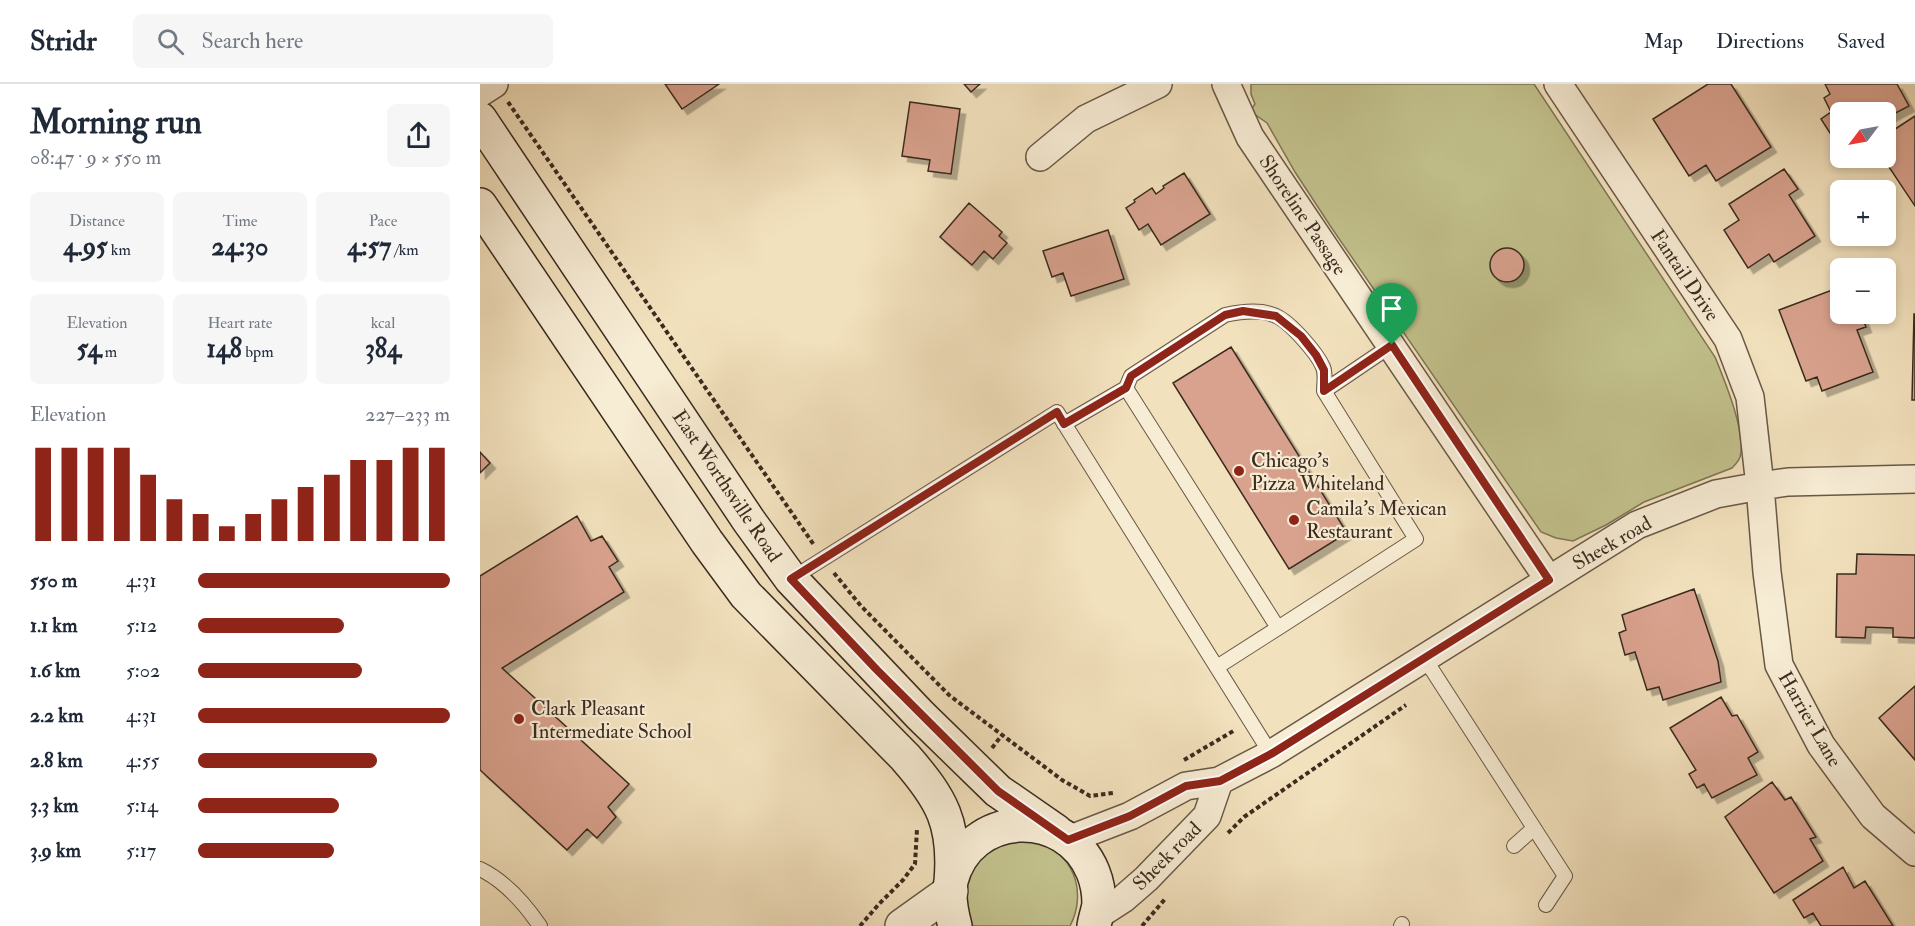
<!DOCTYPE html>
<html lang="en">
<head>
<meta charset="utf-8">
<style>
  :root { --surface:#fff; --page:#f6f6f7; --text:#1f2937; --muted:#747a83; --line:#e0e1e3; --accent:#8f2418 }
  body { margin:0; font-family:"IM FELL Double Pica",serif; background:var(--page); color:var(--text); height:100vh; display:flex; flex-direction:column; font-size:22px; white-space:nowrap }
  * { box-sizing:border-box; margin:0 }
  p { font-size:20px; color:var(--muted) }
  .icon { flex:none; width:33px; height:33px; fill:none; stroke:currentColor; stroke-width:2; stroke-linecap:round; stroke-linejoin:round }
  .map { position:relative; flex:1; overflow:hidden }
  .panel { display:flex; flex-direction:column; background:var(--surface); width:480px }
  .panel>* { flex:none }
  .needle { width:39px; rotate:238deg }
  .tools { position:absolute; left:1350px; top:18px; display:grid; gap:12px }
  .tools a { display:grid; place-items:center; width:66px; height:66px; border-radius:9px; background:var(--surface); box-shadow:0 3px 9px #0003; font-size:30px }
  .pin { position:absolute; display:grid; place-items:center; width:51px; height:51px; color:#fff; margin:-62px -26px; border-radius:50% 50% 50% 0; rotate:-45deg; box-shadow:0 0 6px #0007 }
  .pin .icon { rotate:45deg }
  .round { display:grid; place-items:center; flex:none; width:63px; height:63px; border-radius:9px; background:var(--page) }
  .head { display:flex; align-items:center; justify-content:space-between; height:102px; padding:0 30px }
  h1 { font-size:33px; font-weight:700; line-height:45px }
  .figures { display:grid; grid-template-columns:repeat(3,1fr); gap:9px; height:102px; padding:6px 30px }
  .figures div { display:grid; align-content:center; border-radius:9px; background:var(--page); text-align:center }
  .figures b { font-size:26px; font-weight:700 }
  .figures small { font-size:16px; font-weight:400 }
  .figures p { font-size:16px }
  .chart { height:168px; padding:12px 30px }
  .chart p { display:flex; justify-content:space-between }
  .chart svg { width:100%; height:108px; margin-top:6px; stroke:var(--accent); stroke-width:6 }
  ul { padding:0 30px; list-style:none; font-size:20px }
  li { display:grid; grid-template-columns:96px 72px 1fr; align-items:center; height:45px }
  li i { height:15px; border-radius:8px; background:var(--accent) }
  header { display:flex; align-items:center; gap:36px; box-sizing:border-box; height:84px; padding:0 30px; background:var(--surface); border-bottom:2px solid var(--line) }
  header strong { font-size:28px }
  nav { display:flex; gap:33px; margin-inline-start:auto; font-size:21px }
  .search { width:420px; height:54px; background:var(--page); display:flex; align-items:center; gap:15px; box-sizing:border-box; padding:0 21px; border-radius:9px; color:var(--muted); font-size:22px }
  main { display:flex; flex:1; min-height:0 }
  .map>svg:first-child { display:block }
  .green { fill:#c2c18c; stroke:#7e7656; stroke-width:1.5 }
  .building { fill:#d9a28e; stroke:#3b2b1f; stroke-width:1.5; filter:url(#shadow) }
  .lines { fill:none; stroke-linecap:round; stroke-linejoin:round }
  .service-casing { stroke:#695846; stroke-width:16 }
  .minor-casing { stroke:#695846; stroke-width:30 }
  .tertiary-casing { stroke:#695846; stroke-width:36 }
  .secondary-casing { stroke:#3b2b1f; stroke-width:36 }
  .path { stroke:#3b2b1f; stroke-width:4; stroke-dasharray:4.5 3; stroke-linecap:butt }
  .service { stroke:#f7ecd4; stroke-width:14 }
  .minor { stroke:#f7ecd4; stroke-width:27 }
  .tertiary { stroke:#f7ecd4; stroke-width:33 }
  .secondary { stroke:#f7ecd4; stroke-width:33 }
  .route-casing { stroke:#fff; stroke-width:12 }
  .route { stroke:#8f2418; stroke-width:8 }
  .poi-dot { fill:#8f2418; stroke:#f7ecd4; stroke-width:2 }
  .labels { text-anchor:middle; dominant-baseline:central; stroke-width:4.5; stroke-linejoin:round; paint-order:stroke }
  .street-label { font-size:20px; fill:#3b2b1f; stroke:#f7ecd4 }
  .poi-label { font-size:20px; fill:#3b2b1f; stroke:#f7ecd4; text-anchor:start }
</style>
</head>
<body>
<header>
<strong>Stridr</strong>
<div class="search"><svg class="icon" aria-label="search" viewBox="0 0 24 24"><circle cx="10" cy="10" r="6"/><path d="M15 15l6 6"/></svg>Search here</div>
<nav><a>Map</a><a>Directions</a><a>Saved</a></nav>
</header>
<main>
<section class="panel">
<div class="head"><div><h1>Morning run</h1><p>08:47 · 9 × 550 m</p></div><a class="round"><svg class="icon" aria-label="share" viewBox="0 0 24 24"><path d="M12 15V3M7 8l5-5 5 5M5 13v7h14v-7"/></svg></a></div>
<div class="figures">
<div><p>Distance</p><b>4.95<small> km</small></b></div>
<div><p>Time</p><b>24:30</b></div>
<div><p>Pace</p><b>4:57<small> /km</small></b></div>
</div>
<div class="figures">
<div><p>Elevation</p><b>54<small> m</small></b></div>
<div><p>Heart rate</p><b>148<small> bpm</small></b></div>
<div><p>kcal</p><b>384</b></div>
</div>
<div class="chart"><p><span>Elevation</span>227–233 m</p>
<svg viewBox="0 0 160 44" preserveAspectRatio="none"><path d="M5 44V6M15 44V6M25 44V6M35 44V6M45 44V17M55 44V27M65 44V33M75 44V38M85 44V33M95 44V27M105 44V22M115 44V17M125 44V11M135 44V11M145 44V6M155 44V6"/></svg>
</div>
<ul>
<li><b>550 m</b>4:31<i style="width:100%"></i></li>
<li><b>1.1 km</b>5:12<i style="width:58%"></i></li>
<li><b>1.6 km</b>5:02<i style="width:65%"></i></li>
<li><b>2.2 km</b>4:31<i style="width:100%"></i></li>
<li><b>2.8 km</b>4:55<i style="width:71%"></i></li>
<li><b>3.3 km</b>5:14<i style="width:56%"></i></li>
<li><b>3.9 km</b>5:17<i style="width:54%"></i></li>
</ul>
</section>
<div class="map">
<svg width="1435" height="842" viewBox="0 0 1435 842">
  <defs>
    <filter id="shadow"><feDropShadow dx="5.5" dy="5.5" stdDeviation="0" flood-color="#0004"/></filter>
  </defs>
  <rect width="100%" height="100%" fill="#f2e1bd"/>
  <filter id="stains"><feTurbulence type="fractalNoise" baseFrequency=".00333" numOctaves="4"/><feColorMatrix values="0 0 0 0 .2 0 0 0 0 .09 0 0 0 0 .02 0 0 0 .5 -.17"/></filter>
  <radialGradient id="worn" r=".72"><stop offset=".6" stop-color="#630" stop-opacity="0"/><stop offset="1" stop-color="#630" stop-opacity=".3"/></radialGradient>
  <path class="green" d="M771,0h283l181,273c9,22 32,77 25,100 -1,3 -5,8 -8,11l-88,34 -38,23 -33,16 -17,-3 -15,-6 -210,-305 -36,-55 -28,-49 -17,-12 5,-7 -4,-10z
    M535,755c6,1 13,0 18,1 40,10 55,52 37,86h-97l-2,-2c-8,-23 -10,-48 9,-67 8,-8 24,-13 35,-18z"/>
  <path class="building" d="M185,0h54l-37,25z
    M484,0h16l-9,8z
    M1228,0h23l40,63 -55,34 -10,-16 -17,11 -36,-57z
    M1345,0h72l12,22 -23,12v-6h-46v23l-3,-6 -7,4 -9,-14 10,-7 -7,-14 6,-4z
    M430,18l50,7 -9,65 -23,-3 2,-11 -28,-4z
    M1435,32v90l-32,-48h3v-23z
    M1304,85l14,20 -9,6 26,41 -41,26 -5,-8 -21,14 -24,-38 15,-10 -10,-16z
    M704,89l26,41 -49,31 -13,-21 -9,6 -13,-22 9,-6 -1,-2 18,-12 4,6 8,-6 -1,-2z
    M489,119l33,29 -3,4 8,7 -14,16 -9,-8 -12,14 -32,-28z
    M628,146l16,49 -53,17 -8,-23 -11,4 -9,-26z
    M1010 181a17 17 0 1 1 34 0a17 17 0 1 1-34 0Z
    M1360,203v27h21l5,13 -9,3 16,42 -51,19 -5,-14 -11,4 -27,-71z
    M1434,230h1v86h-3z
    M751,263l116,186 -58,36 -116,-186z
    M0,368l10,11 -10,10z
    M97,432l14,25 11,-5 16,25 -9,6 15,25 -122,76 127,116 -21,23 8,10 -19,21 -10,-9 -20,21 -87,-80v-194z
    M1377,470l58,1v83l-22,-1v-9l-27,-1 -1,11 -29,-1 1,-63h19z
    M1214,505l24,72 3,21 -58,18 -4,-13 -12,3 -12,-38 -10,3 -6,-22 7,-3 -4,-15z
    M1435,602v74l-36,-42z
    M1241,613l11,19 5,-1 21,37 -10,6 9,17 -45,23 -8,-14 -7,4 -8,-14 7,-4 -26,-42z
    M1292,698l13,18 6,-3 25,40 -6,2 13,22 -49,32 -49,-76z
    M1363,783l11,21 11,-7 28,45h-72l-8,-13 -9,5 -11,-18z"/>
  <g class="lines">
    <g class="service-casing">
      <path id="service" d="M646,304l5,-12 94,-61c14,-3 37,-6 51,1 14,6 41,37 47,51 3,7 1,17 1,24l92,148 -138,89
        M844,307l68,-46
        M584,340l62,-36 152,240 -61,39
        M311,495l266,-167 214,342
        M945,575l140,217 -19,29
        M1034,762l20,-18
        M0,785c25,12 45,35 60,57
        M921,842l1,-2"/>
    </g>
    <g class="minor-casing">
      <path id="minor" d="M746,0l24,53 299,443
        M1078,0l170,255 22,58 10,89 7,86 12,93 42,80 52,71 42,36
        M0,9l14,-9
        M560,73l46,-38 72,-35
        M588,756l62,-24 56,-30 33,-5 52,-27 366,-229 79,-31 44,-8 28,-4 127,-3
        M615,833l28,-18 23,-20 61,-63 12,-35"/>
    </g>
    <g class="tertiary-casing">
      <path id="tertiary" d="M422,842l49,-35"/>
    </g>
    <g class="secondary-casing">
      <path id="secondary" d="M0,35l269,402 42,58 129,136 78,76 58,40
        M0,121l227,337 39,53 159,162c37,42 51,67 46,125
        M475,842c-4,-15 -7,-30 -4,-45 18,-71 115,-75 142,-9 4,10 6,21 6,32 -1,7 -4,15 -5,22"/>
    </g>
    <path class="path" d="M28,18l306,443
      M354,489l27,33 88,89 113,85 28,16 23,-3
      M512,664l10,-13
      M704,676l51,-30
      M748,749l16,-16 162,-112
      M380,842l19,-22 24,-24 12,-16 2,-35
      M662,842l23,-27"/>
    <use href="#service" class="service"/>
    <use href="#minor" class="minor"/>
    <use href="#tertiary" class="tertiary"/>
    <use href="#secondary" class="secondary"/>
  </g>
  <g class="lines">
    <g class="route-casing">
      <path id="route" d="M763,227l33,5 25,20 15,19 8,15v21l68,-46 157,235 -278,174 -51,27 -34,5 -56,30 -62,24 -70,-49 -121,-121 -86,-91 266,-167 7,12 62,-36 5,-12 94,-61z"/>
    </g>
    <use href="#route" class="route"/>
  </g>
  <g class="poi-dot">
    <circle cx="759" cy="387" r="6"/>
    <circle cx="814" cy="436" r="6"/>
    <circle cx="39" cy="635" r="6"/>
  </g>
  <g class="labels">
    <g class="street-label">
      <text transform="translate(823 131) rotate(56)">Shoreline Passage</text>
      <text transform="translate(1205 191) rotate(56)">Fantail Drive</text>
      <text transform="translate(247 402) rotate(56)">East Worthsville Road</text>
      <text transform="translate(1132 459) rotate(-30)">Sheek road</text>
      <text transform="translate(1330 635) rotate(60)">Harrier Lane</text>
      <text transform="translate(687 772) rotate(-45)">Sheek road</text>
    </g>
    <g class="poi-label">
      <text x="771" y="376">Chicago's<tspan x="771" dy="23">Pizza Whiteland</tspan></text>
      <text x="826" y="424">Camila's Mexican<tspan x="826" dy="23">Restaurant</tspan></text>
      <text x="51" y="624">Clark Pleasant<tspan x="51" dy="23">Intermediate School</tspan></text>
    </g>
  </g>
  <rect width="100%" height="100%" filter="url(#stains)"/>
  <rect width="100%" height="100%" fill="url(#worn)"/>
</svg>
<div class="tools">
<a><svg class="needle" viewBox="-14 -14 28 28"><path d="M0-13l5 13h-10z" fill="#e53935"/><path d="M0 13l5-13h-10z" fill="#747a83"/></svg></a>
<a>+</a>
<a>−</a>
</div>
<div class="pin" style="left:912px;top:261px;background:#1e9e55"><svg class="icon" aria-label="arrive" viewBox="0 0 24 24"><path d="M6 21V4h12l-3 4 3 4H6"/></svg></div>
</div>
</main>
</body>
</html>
